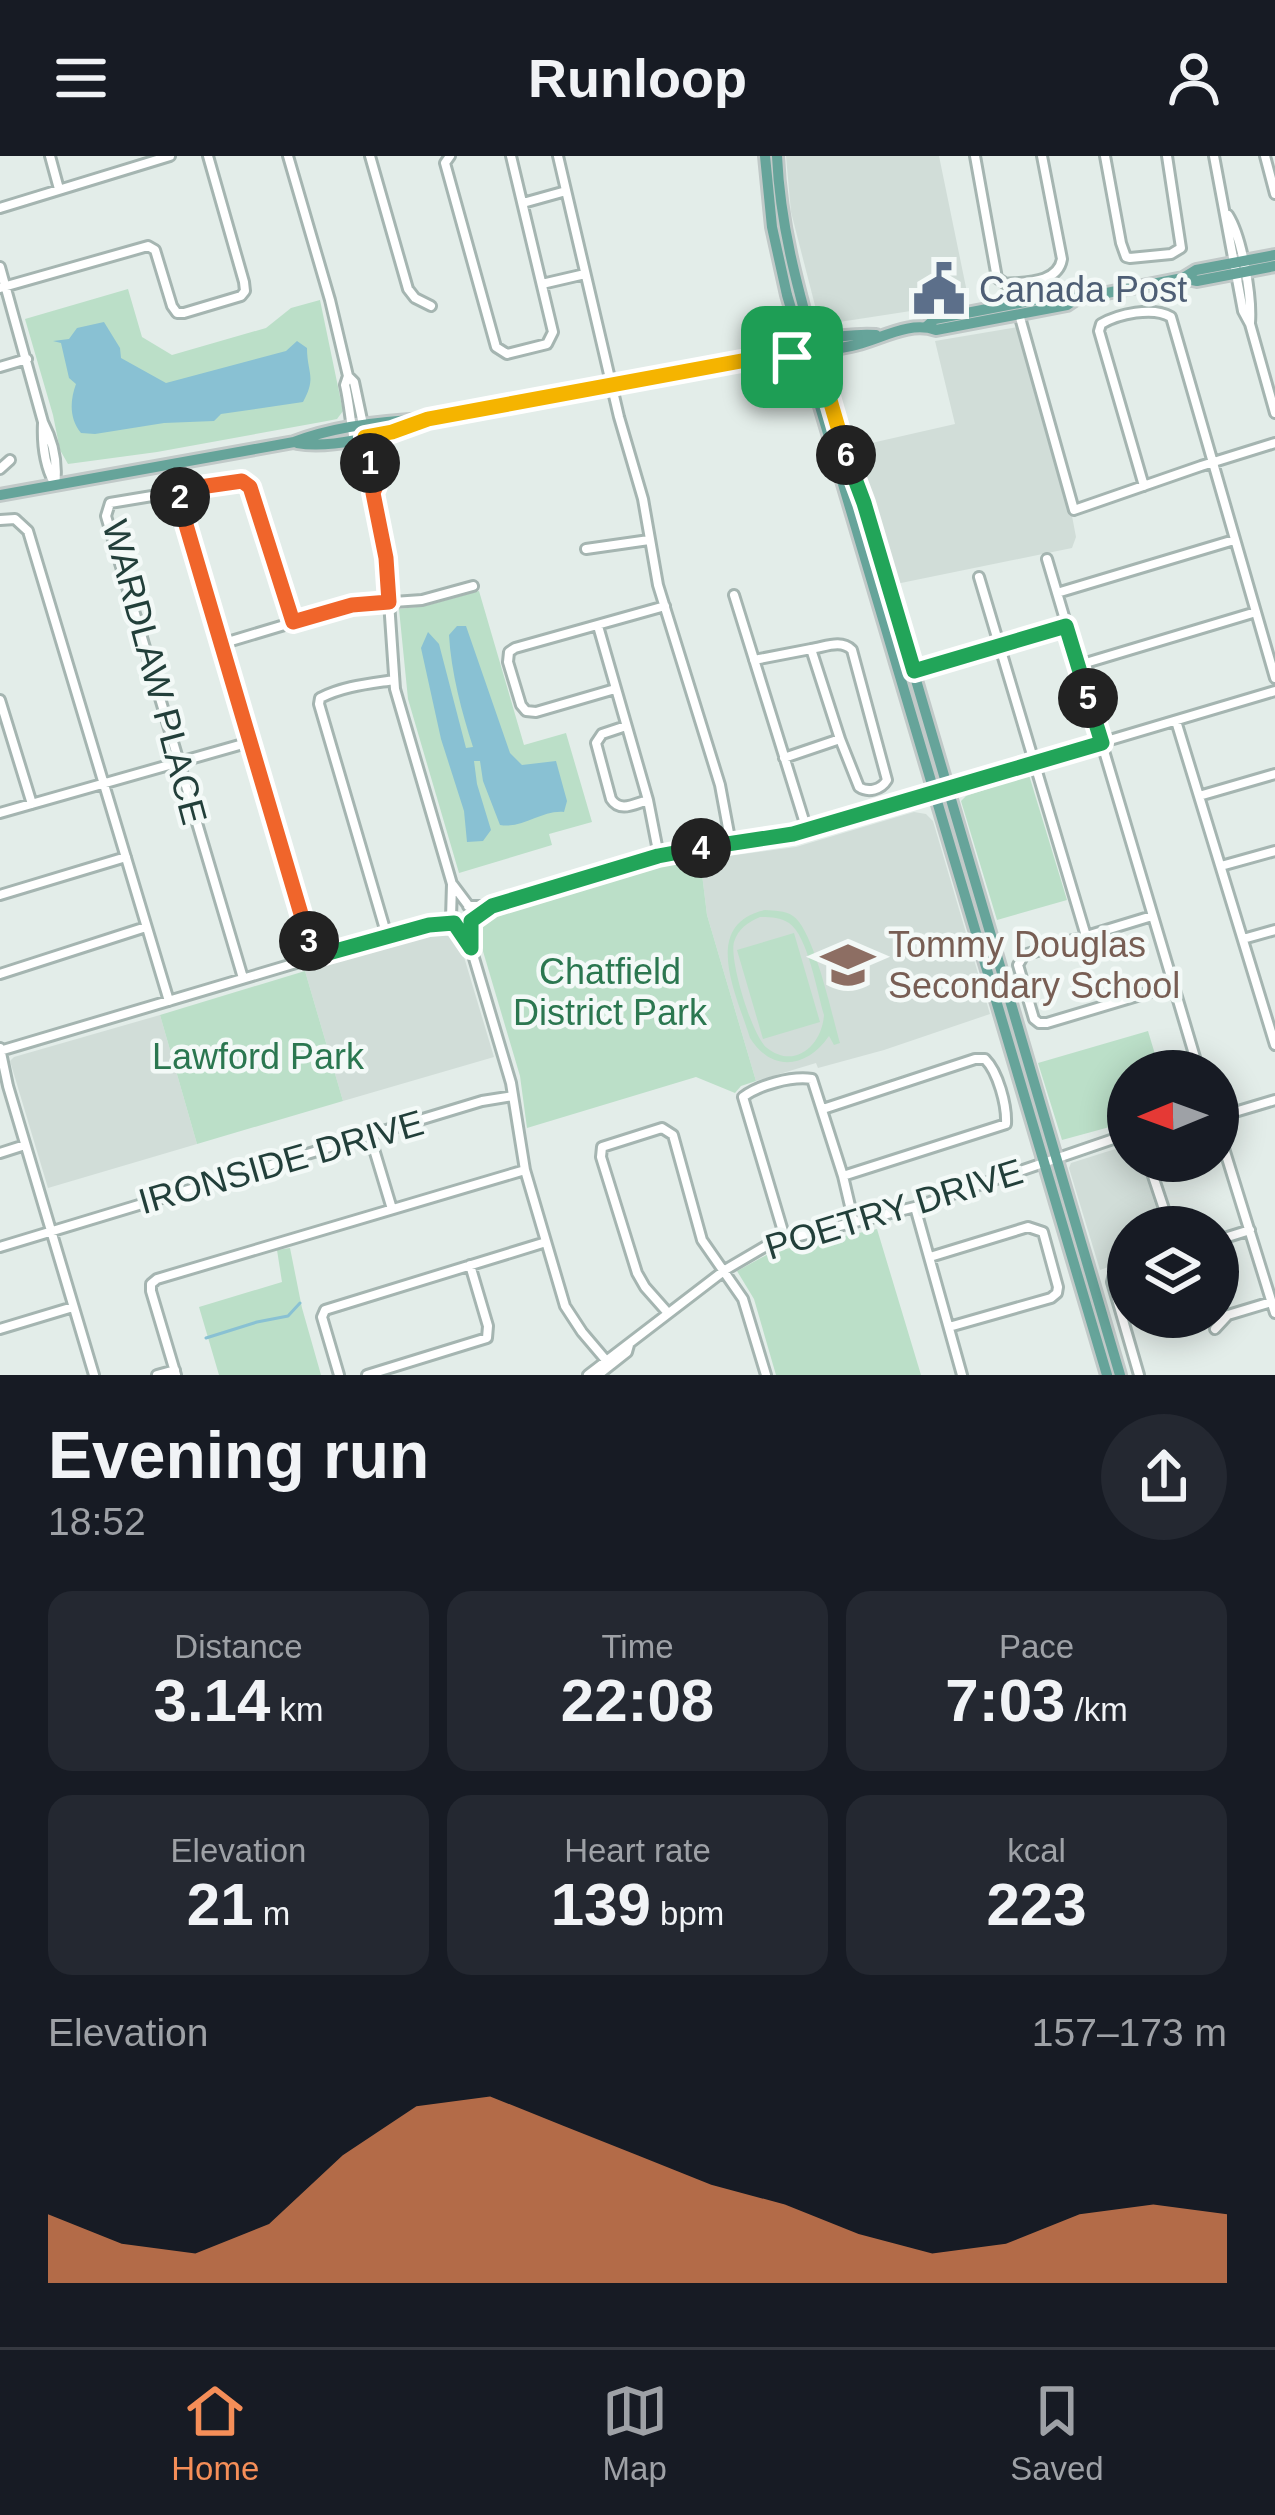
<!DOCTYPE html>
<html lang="en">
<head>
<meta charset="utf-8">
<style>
  :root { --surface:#171b24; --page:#242831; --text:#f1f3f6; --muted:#9ea1a6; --line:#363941; --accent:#f58e58 }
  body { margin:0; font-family:Arial,sans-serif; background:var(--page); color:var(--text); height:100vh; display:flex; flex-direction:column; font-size:45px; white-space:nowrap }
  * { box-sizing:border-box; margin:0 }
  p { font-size:39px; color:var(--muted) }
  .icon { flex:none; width:66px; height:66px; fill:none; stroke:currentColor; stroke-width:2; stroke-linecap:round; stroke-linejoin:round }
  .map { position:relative; height:1219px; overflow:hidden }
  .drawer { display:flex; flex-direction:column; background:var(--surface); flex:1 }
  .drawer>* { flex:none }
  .needle { width:78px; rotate:269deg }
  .buttons { position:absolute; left:1107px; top:894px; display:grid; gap:24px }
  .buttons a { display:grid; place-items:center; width:132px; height:132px; border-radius:50%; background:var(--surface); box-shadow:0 6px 30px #0003; font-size:60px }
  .pin { position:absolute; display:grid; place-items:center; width:102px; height:102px; color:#fff; margin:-51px; border-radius:24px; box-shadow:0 6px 18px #0006 }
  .km { position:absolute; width:60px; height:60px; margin:-30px; border-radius:50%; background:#222; color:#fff; font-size:33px; line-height:60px; text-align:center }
  .round { display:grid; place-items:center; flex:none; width:126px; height:126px; border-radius:63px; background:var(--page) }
  .summary { display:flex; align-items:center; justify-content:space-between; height:204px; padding:0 48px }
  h1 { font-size:66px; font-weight:600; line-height:90px }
  .metrics { display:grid; grid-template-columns:repeat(3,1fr); gap:18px; height:204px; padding:12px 48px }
  .metrics div { display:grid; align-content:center; border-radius:24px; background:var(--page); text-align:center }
  .metrics b { font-size:60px; font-weight:600 }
  .metrics small { font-size:33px; font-weight:400 }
  .metrics p { font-size:33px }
  .chart { height:336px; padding:24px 48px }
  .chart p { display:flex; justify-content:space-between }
  .chart svg { width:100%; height:216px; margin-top:12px; fill:var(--accent); opacity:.7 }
  header { display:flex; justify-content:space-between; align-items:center; height:156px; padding:0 48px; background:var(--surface); font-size:54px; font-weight:600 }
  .tab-bar { display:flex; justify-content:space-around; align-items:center; height:168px; border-top:3px solid var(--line); background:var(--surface); font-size:33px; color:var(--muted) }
  .tab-bar a { display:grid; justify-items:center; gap:6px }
  .tab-bar .selected { color:var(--accent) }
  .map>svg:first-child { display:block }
  .built { fill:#d1ddd8 }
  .green { fill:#bbdfc8; fill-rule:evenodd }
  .water { fill:#89c1d3 }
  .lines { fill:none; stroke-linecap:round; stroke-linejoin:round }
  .stream { stroke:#89c1d3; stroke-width:3 }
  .minor-casing { stroke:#a5b5b1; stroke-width:14 }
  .major-casing { stroke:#c1c9c8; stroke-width:16 }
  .minor { stroke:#fff; stroke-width:8 }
  .major { stroke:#66a49a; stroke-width:10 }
  .split-1-casing { stroke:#fff; stroke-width:24 }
  .split-2-casing { stroke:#fff; stroke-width:24 }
  .split-3-casing { stroke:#fff; stroke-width:24 }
  .split-4-casing { stroke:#fff; stroke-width:24 }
  .split-5-casing { stroke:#fff; stroke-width:24 }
  .split-6-casing { stroke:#fff; stroke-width:24 }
  .split-7-casing { stroke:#fff; stroke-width:24 }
  .split-1 { stroke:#f5b400; stroke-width:15 }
  .split-2 { stroke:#f0652b; stroke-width:15 }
  .split-3 { stroke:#f0652b; stroke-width:15 }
  .split-4 { stroke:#22a559; stroke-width:15 }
  .split-5 { stroke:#22a559; stroke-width:15 }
  .split-6 { stroke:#22a559; stroke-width:15 }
  .split-7 { stroke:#f5b400; stroke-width:15 }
  .labels { text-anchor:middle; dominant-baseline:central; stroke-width:9; stroke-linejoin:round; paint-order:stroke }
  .service-label { font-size:36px; fill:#4e5e75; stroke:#f3f9f7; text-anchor:start }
  .street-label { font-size:36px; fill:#223f3a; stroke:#f3f9f7 }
  .education-label { font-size:36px; fill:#785e54; stroke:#f3f9f7; text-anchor:start }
  .park-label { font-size:36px; fill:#2b7750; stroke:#f3f9f7 }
</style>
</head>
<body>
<header><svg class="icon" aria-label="menu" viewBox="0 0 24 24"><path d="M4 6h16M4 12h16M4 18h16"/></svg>Runloop<svg class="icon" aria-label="person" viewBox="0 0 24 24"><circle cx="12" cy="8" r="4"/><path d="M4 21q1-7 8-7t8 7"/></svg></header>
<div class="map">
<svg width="1275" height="1219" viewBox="0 0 1275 1219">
  <rect width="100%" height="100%" fill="#e3ede9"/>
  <path class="built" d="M786,0h153l30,146 -149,23 -29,-113z
    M1018,171l54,189 4,21 -4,11 -176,36 -42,-137 101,-23 -20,-83z
    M914,656l12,2 7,7 57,193 -106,36 -66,18 -2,-5 -60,18 -49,-166 -5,-41 -11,-13 105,-14z
    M447,774l11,7 36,120 -151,44 -38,-130z
    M160,859l37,129 -149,44 -38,-127 4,-4z
    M1128,989v16h13l21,66h-34v33l-28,10 -31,-102 2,-5z"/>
  <path class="green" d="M128,133l14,48 30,18 94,-27 25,-20 29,-8 23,111 -6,8 -10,2 -170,31 -89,12 -8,-14 -7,-35 -28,-96z
    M479,435l45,154 42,-12 26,89 -43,12 3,11 -93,28 -51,-174 -9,-90 26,-3z
    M1029,619l38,125 -70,20 -36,-119 5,-5z
    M691,705l11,13 5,41 49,166 -15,5 -6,7 -39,-16 -169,51 -7,-52 -43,-145 1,-7 6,-5c68,-21 137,-48 207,-58z
    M765,754c9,1 20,0 28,6 21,14 39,100 47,127l-6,2 -5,-9c-22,32 -57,37 -79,2 -13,-43 -50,-113 15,-128zM760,761c10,0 20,0 29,6 19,13 28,69 35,92 -2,30 -29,55 -57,33 -15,-12 -38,-88 -33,-106 4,-13 14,-20 26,-25z
    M794,777l26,89 -57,17 -26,-89z
    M305,815l38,130 -146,43 -37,-129z
    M1148,875l12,40h-32v51l-66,18 -24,-77z
    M877,1073l44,146h-145l-22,-76 -17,-28 35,-19z
    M290,1092l12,60 19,67h-102l-20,-68 83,-25 -5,-32z"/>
  <path class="water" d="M104,166l16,26 1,10 45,25 120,-32 11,-10 10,7c0,25 10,29 -4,54l-82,12 -7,7 -50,2 -69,11 -14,-1c-12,-14 -11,-33 -5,-49l-7,-6 -8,-35 -8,-2 16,-2 8,-11z
    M457,470h9l44,127 12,12 34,-4 11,40 -3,11c-23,-2 -40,17 -64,13l-17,-44 -3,-20h-6l3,23 14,46 -8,11 -16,1 -3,-31 -23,-72 -20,-91 7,-16 11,12 27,104 7,-1c-11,-34 -22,-75 -24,-112z"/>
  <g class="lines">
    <path class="stream" d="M206,1182l51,-16 31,-6 12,-13"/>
    <g class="minor-casing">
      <path id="minor" d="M50,0l9,33
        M288,0l42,144 18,76 -3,9c7,28 8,87 27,108
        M370,0l38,133 7,9 16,8
        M450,0l-5,7 51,184 11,7 40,-10 6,-12 -42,-176
        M558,0l61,261 24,82 15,86 62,200 11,59
        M975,0l22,122 9,6c21,-2 52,-1 56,-25l-20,-103
        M1105,0l16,87 5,14 4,1 41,-4 10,-6 -14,-92
        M1214,0l29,155 7,13 25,89
        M1265,0l10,38
        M523,47l43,-12
        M0,52l170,-52
        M1228,59c14,22 24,81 22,108
        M0,111l43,155c11,21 15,40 12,63
        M542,128l43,-10
        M0,132l148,-42 7,4 17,56 5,7h7l57,-17 4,-5 -1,-9 -36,-126
        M1019,158l55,196 127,-44 74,-23
        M0,211l27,-8
        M348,220l6,6 22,104 -4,7 14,65 9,131 57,195 -1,34 20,30 40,135 14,87 40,136 17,26 28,33
        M43,267c-1,21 1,41 11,60
        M0,313l10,-9
        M1144,330l-45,-155 2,-7c17,-10 52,-18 70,-7l104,361
        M179,334l5,28 130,439
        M0,364l15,-1 13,12 141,470
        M586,393l63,-9
        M1047,403l152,512
        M979,421l107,359
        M1057,437l177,-53
        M734,439l73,235
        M598,470l50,174 11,56
        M221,488l130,-39 71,-5 51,-14
        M754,504l57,-11
        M1079,509l177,-53
        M914,515l152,-45
        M615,533l-79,23 -10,-1 -5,-6 -13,-43 1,-10 6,-4 150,-42
        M0,544l32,104
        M1176,565l99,324
        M626,570l-24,8 -6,9 15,56c9,14 23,5 37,1
        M784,602l56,-19 19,48c9,6 22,3 28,-7l-35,-130c-11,-11 -27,-3 -41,-1l29,90
        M1199,640l76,-22
        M0,657l250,-71
        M1221,710l54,-15
        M453,729l18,24 1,11
        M0,739l126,-38
        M468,750h24l178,-53 123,-19 482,-143
        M1152,760l-128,39 -6,10 16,54 5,4h8l127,-38
        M387,780l-68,-232 1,-6c24,-12 48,-14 74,-18
        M1243,783l32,-9
        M0,818l146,-47
        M243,822l-137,-462 4,-13 132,-22 7,6 45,136
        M0,892l8,38 86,289
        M0,895l387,-115 42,-11 24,-1
        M823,953l152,-50h10c13,13 22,46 21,65l-163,52
        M1218,961l57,-17
        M1218,973l57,184
        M370,980l22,73
        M0,997l25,-8
        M1148,1005l22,66
        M915,1051l47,168
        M785,1082l-42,-141c16,-12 48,-21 69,-18l31,97 11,47
        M1218,1084l32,-10
        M0,1091l482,-146 31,-5
        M930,1101l98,-30 15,5 15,55 -1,6 -6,5 -102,29
        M1128,1113l-14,5 -2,8 27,93
        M668,1157l-23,-26 -8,-14 -36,-116 1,-10 60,-19 11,7 29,105 41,59 23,76
        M0,1173l73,-22
        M1215,1173l13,-14 43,-13
        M157,1219l18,-5
        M176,1219l-25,-84v-7l6,-5 368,-109
        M339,1219l-17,-58 3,-7 221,-68
        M367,1219l120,-37 1,-12 -18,-61
        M588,1219l137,-105 46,-27 144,-36 213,-73
        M598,1219l29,-23 2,-7"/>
    </g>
    <g class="major-casing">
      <path id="major" d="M765,0l7,71 15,68 320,1080
        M777,0c3,68 20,130 38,194 15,52 31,103 49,153l256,872
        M1183,122l14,3 78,-15
        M926,171l9,-8 131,-25 10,5
        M752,203c23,-15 95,-26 124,-24
        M297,287c33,6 84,-7 116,-19
        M0,339l294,-53c41,-16 89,-21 133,-23l325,-60 13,3c28,-5 57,-10 86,-16 27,-5 57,-26 85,-16l131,-25 9,-6 107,-21 13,-8 79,-15"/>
    </g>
    <use href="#minor" class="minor"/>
    <use href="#major" class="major"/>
  </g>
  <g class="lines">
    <g class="split-1-casing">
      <path id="split-1" d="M370,307l-5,-26 27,-5 36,-13 324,-60 12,3 28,-5"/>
    </g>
    <g class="split-2-casing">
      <path id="split-2" d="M180,341l-1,-7 63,-9 8,6 43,135 59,-17 37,-3 -3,-44 -13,-65 3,-7 -6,-23"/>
    </g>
    <g class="split-3-casing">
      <path id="split-3" d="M180,341l4,21 125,423"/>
    </g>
    <g class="split-4-casing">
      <path id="split-4" d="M309,785l5,16 115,-32 25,-2 17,25v-27l21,-15 166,-50 43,-8"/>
    </g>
    <g class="split-5-casing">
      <path id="split-5" d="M701,692l92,-14 309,-91 -14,-45"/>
    </g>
    <g class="split-6-casing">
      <path id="split-6" d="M846,299l18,48 50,168 152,-45 22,72"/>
    </g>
    <g class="split-7-casing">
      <path id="split-7" d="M792,201l24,-5 30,103"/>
    </g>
    <use href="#split-1" class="split-1"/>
    <use href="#split-2" class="split-2"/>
    <use href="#split-3" class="split-3"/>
    <use href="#split-4" class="split-4"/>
    <use href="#split-5" class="split-5"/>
    <use href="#split-6" class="split-6"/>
    <use href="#split-7" class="split-7"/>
  </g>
  <defs>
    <g id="civic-bare" transform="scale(4.14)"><path d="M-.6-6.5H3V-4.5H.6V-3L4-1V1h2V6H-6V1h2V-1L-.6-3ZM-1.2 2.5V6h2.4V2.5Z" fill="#5c6f8a" stroke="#f3f9f7" stroke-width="2.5" paint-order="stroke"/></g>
    <g id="school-bare" transform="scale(4.14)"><path d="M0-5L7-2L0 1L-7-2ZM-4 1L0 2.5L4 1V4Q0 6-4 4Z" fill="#8d6e63" stroke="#f3f9f7" stroke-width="2.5" paint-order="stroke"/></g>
  </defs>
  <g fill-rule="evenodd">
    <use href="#civic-bare" x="939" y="133"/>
    <use href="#school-bare" x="848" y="809"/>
  </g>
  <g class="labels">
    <g class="service-label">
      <text x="979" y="133">Canada Post</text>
    </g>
    <g class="street-label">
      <text transform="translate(155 516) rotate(75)">WARDLAW PLACE</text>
      <text transform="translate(281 1006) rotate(-16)">IRONSIDE DRIVE</text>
      <text transform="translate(894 1053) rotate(-17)">POETRY DRIVE</text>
    </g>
    <g class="education-label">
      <text x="888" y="788">Tommy Douglas<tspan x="888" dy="41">Secondary School</tspan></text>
    </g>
    <g class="park-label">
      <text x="610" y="815">Chatfield<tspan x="610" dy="41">District Park</tspan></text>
      <text x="258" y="900">Lawford Park</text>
    </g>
  </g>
</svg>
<div class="buttons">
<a><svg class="needle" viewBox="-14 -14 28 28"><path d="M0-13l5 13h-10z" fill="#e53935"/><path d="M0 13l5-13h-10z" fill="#9ea1a6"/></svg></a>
<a><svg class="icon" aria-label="layers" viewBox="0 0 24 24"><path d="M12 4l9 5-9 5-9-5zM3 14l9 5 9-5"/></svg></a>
</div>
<div class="pin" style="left:792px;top:201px;background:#1e9e55"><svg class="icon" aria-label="arrive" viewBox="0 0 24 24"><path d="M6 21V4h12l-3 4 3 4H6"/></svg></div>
<b class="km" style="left:370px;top:307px">1</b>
<b class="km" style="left:180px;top:341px">2</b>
<b class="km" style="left:309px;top:785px">3</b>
<b class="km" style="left:701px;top:692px">4</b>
<b class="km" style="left:1088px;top:542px">5</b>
<b class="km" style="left:846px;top:299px">6</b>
</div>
<section class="drawer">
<div class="summary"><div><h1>Evening run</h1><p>18:52</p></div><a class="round"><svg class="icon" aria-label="share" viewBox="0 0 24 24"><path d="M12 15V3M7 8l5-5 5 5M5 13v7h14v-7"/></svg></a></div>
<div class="metrics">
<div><p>Distance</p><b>3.14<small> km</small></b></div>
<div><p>Time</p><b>22:08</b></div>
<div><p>Pace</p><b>7:03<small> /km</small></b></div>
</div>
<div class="metrics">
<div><p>Elevation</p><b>21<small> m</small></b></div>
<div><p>Heart rate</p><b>139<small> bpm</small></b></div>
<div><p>kcal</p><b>223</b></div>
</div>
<div class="chart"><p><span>Elevation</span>157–173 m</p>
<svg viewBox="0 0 160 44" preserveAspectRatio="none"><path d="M0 44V30L10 36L20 38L30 32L40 18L50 8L60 6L70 12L80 18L90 24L100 28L110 34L120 38L130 36L140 30L150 28L160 30V44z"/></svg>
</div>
</section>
<nav class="tab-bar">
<a class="selected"><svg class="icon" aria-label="home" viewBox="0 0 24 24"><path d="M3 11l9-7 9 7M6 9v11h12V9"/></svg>Home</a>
<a><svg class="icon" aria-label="map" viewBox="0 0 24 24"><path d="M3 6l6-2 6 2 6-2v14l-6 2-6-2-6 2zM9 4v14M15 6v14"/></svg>Map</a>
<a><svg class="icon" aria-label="saved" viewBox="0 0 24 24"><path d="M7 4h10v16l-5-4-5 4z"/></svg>Saved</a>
</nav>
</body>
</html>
